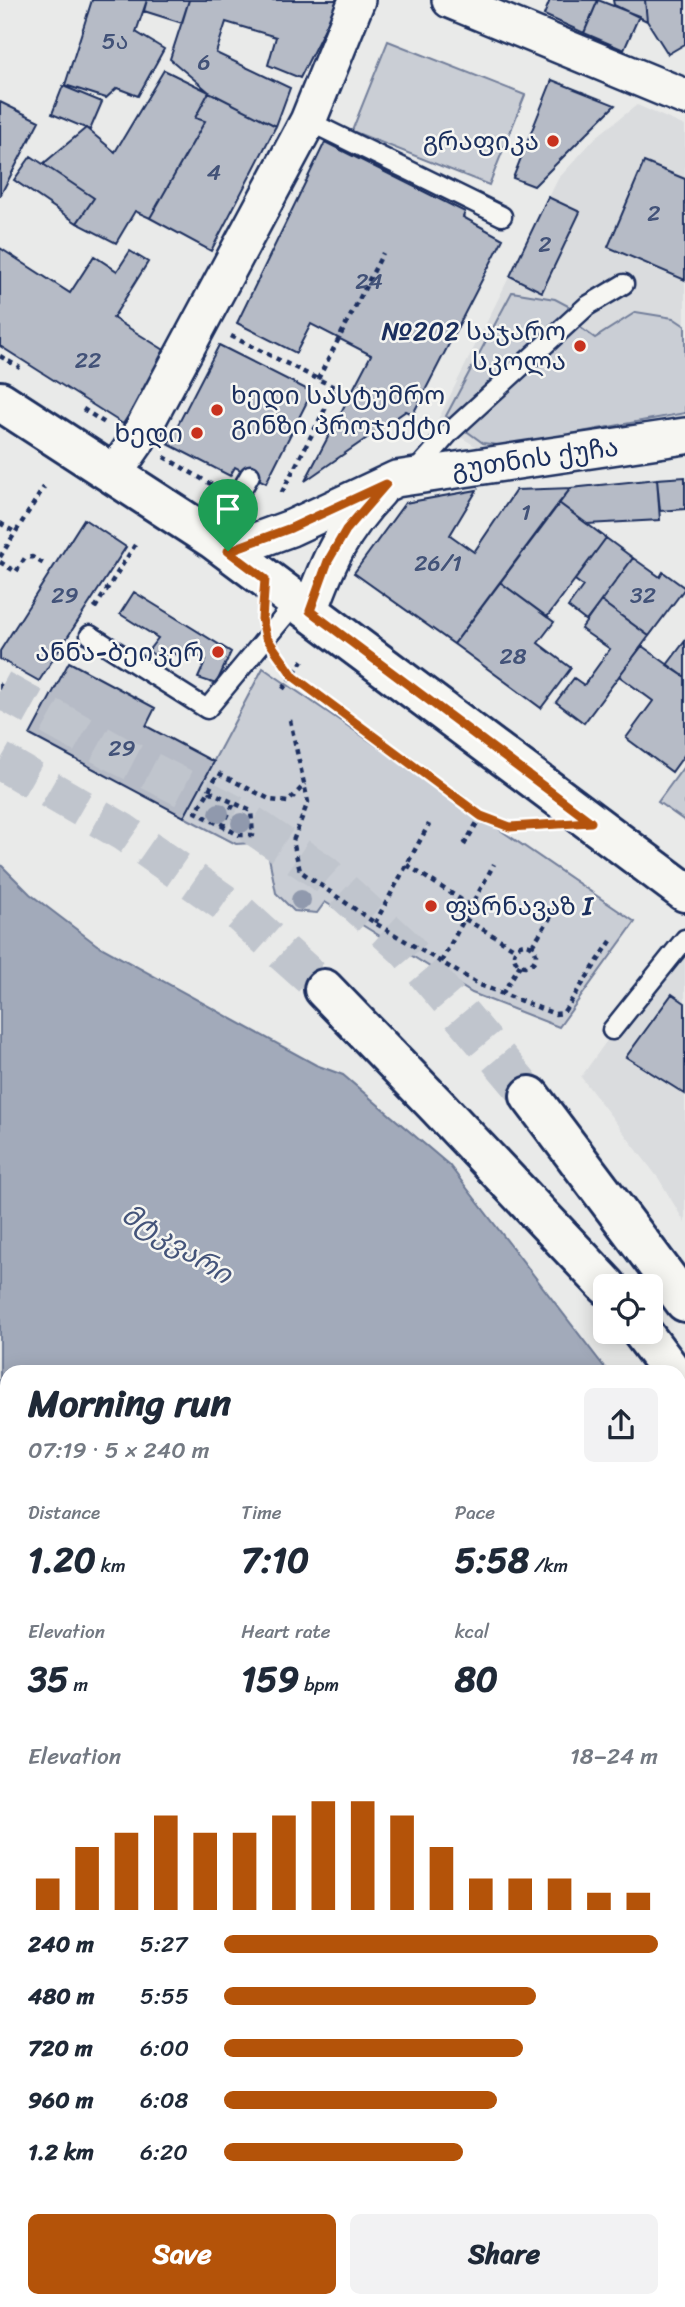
<!DOCTYPE html>
<html lang="en">
<head>
<meta charset="utf-8">
<style>
  :root { --surface:#fff; --page:#f2f2f3; --text:#1f2937; --muted:#747a83; --accent:#b45309 }
  body { margin:0; font-family:Sriracha,"Noto Sans Georgian",sans-serif; background:var(--page); color:var(--text); height:100vh; display:flex; flex-direction:column; font-size:26px; white-space:nowrap }
  * { box-sizing:border-box; margin:0 }
  p { font-size:23px; color:var(--muted) }
  .icon { flex:none; width:38px; height:38px; fill:none; stroke:currentColor; stroke-width:2; stroke-linecap:round; stroke-linejoin:round }
  .map { position:relative; flex:1; overflow:hidden }
  .sheet { position:absolute; left:0px; top:1365px; width:686px; height:943px; display:flex; flex-direction:column; background:var(--surface); border-radius:21px 21px 0 0; box-shadow:0 4px 18px #0003 }
  .sheet>* { flex:none }
  .buttons { position:absolute; left:593px; top:1274px; display:grid; gap:14px }
  .buttons a { display:grid; place-items:center; width:70px; height:70px; border-radius:10px; background:var(--surface); box-shadow:0 4px 18px #0003; font-size:35px }
  .pin { position:absolute; display:grid; place-items:center; width:60px; height:60px; color:#fff; margin:-72px -30px; border-radius:50% 50% 50% 0; rotate:-45deg; box-shadow:0 0 7px #0007 }
  .pin .icon { rotate:45deg }
  .round { display:grid; place-items:center; flex:none; width:74px; height:74px; border-radius:10px; background:var(--page) }
  .head { display:flex; align-items:center; justify-content:space-between; height:119px; padding:0 28px }
  h1 { font-size:38px; font-weight:800; line-height:52px }
  .metrics { display:grid; grid-template-columns:repeat(3,1fr); gap:10px; height:119px; padding:7px 28px }
  .metrics div { display:grid; align-content:center }
  .metrics b { font-size:35px; font-weight:800 }
  .metrics small { font-size:19px; font-weight:400 }
  .metrics p { font-size:19px }
  .chart { height:196px; padding:14px 28px }
  .chart p { display:flex; justify-content:space-between }
  .chart svg { width:100%; height:126px; margin-top:7px; stroke:var(--accent); stroke-width:6 }
  .primary-button { display:flex; gap:14px; margin-top:auto; padding:14px 28px }
  .primary-button a { flex:1; height:80px; border-radius:10px; background:var(--accent); color:#fff; font-size:28px; font-weight:800; line-height:80px; text-align:center }
  .primary-button a+a { background:var(--page); color:var(--text) }
  ul { padding:0 28px; list-style:none; font-size:23px }
  li { display:grid; grid-template-columns:112px 84px 1fr; align-items:center; height:52px }
  li i { height:18px; border-radius:9px; background:var(--accent) }
  .map>svg:first-child { display:block }
  .built { fill:#dadcde }
  .green { fill:#caced5; stroke:#727e9a; stroke-width:2 }
  .water { fill:#a2aaba; stroke:#6c7995; stroke-width:2 }
  .building { fill:#b6bbc6; stroke:#1b2f5e; stroke-width:2 }
  .lines { fill:none; stroke-linecap:round; stroke-linejoin:round }
  .primary-tunnel { stroke:#c0c5cd; stroke-width:38; stroke-dasharray:38 19; stroke-linecap:butt }
  .service-casing { stroke:#1b2f5e; stroke-width:23 }
  .minor-casing { stroke:#1b2f5e; stroke-width:40 }
  .primary-casing { stroke:#1b2f5e; stroke-width:44 }
  .trunk-casing { stroke:#1b2f5e; stroke-width:44 }
  .path { stroke:#1b2f5e; stroke-width:4.5; stroke-dasharray:5 5; stroke-linecap:butt }
  .service { stroke:#f6f6f2; stroke-width:18 }
  .minor { stroke:#f6f6f2; stroke-width:35 }
  .primary { stroke:#f6f6f2; stroke-width:38 }
  .trunk { stroke:#f6f6f2; stroke-width:38 }
  .tree { fill:#9099ad }
  .route-casing { stroke:#fff; stroke-width:14 }
  .route { stroke:#b45309; stroke-width:9 }
  .poi-dot { fill:#c8321e; stroke:#f6f6f2; stroke-width:2.5 }
  .labels { text-anchor:middle; dominant-baseline:central; stroke-width:5; stroke-linejoin:round; paint-order:stroke }
  .number-label { font-size:23px; fill:#425278 }
  .poi-label { font-size:26px; fill:#1b2f5e; stroke:#f6f6f2; text-anchor:end }
  .street-label { font-size:26px; fill:#1b2f5e; stroke:#f6f6f2 }
  .water-label { font-size:28px; font-style:italic; fill:#44547a; stroke:#f6f6f2 }
</style>
</head>
<body>
<div class="map">
<svg width="685" height="2307" viewBox="0 0 685 2307">
  <rect width="100%" height="100%" fill="#e9eae9"/>
  <filter id="ink" filterUnits="userSpaceOnUse"><feTurbulence type="fractalNoise" baseFrequency=".0143" numOctaves="2"/><feDisplacementMap in="SourceGraphic" scale="14" xChannelSelector="R" yChannelSelector="G"/><feConvolveMatrix kernelMatrix="1 2 1 2 8 2 1 2 1" color-interpolation-filters="sRGB"/></filter>
  <g filter="url(#ink)">
    <path class="built" d="M637,105l48,21v290l-202,35 -46,-29 121,-243 38,-42z
      M674,946l11,8v269l-26,-44 -78,-102z"/>
    <path class="green" d="M388,41l137,54 -36,90 -137,-54z
      M512,292l43,7 17,9 9,20 14,10 41,-26 37,6 12,8v87l-180,33 -22,-3 -37,-27z
      M263,668l372,254 -76,105 -87,-34 -147,-91 -8,11 -23,-2 -18,-18 -10,-51 -30,2 -52,-27z
      M685,765v56l-27,-19z
      M0,1538l7,5v203l-7,-9z
      M0,1901l7,10v390h273l4,6h-284z
      M411,2301h199l4,6h-199z"/>
    <path class="water" d="M0,864l30,30 67,51 219,120 27,10 106,90 159,207h-601v31l-7,-5z
      M679,1479l6,9v738l-6,-7z"/>
    <path class="building" d="M92,0h55l-11,32 28,17 -26,47 -21,-8 -11,10 -41,-13z
      M147,0h42l-7,23 -38,-12z
      M189,0h150l-39,78 -32,-13 8,-28 -50,-15 -10,31 74,35 -14,38 -67,-34 -39,-33z
      M550,0h48l-14,33 -40,-18z
      M598,0l41,16 -15,34 -40,-17z
      M613,0h32l2,21 -33,-16z
      M645,0h40v44l-17,10 -21,-33z
      M164,70l45,22 -14,26 10,3 -55,97 -15,-7 -19,32 -39,-20 17,-25 -51,-34 43,-36 29,24z
      M552,80l63,25 -81,81 -21,-8z
      M63,86l39,16 -12,28 -38,-16z
      M209,92l67,34 -65,125 -61,-33 55,-97 -10,-3z
      M0,102l39,19 -39,75z
      M325,142l140,70 -2,5 40,22 -90,175 -7,-3 -101,70 66,-126 -60,-31 -15,29 -59,-30z
      M31,156l63,42 -17,25 -63,-43z
      M644,162l41,17v101l-77,-33z
      M548,197l32,15 -38,80 -32,-16z
      M0,248l70,45 24,-37 23,15 13,-20 18,11 -35,56 56,35 -46,71 -123,-78z
      M219,345l93,47 -46,91 -31,-16 -5,9 -62,-32z
      M685,477v32l-25,2 -3,-32z
      M657,479l3,41 -73,4 -28,-21 12,-15z
      M571,488l-117,156 -100,-71 51,-70 72,-13 -27,45 24,17 42,-62z
      M559,503l47,35 -59,79 -47,-35z
      M84,519l42,28 -87,134 -39,-22v-8z
      M606,538l27,20 -47,63 -18,-14 15,-21 -8,-6z
      M633,558l27,19 3,-5 22,16 -36,48 -48,-35z
      M500,582l54,40 -16,21 33,25 -30,40 -87,-64z
      M134,592l97,60 -15,32 -18,-6 8,-18 -13,-6 -5,8 -19,-11 -6,9 -15,-9 10,-13 -38,-24z
      M601,601l48,35 -65,87 -28,-21 18,-24 10,7 26,-36 -29,-20z
      M685,641v36l-18,-12z
      M642,646l43,31v77l-13,18 -46,-34 27,-37 -34,-25z
      M69,662l86,46 -9,18 68,36 -30,55 -154,-82z
      M0,684l10,6 -10,18z
      M672,994l13,9v91l-59,-37z
      M7,2280v19l-7,6v-19z"/>
    <g class="lines">
      <path class="primary-tunnel" d="M0,689l121,67 119,61 83,56 83,76 124,147
        M0,761l123,71 116,81 85,76"/>
      <g class="service-casing">
        <path id="service" d="M308,121l194,95
          M415,472l36,-41 136,-125 37,-22
          M213,539l37,-64
          M90,635l117,74 90,-108
          M612,1030l73,-91"/>
      </g>
      <g class="minor-casing">
        <path id="minor" d="M450,0l235,97
          M113,475l23,-33 172,-321 49,-121
          M228,551l63,-23 105,-49 289,-43
          M310,611c19,-52 31,-79 69,-120"/>
      </g>
      <g class="primary-casing">
        <path id="primary" d="M0,401l213,138 472,353
          M324,989l114,118 169,179
          M530,1096l155,206
          M642,1332l30,40"/>
      </g>
      <g class="trunk-casing">
        <path id="trunk" d="M0,1465l7,5
          M0,1830l7,9
          M341,2301l4,6
          M673,2301l4,6"/>
      </g>
      <path class="path" d="M231,336l105,52 -55,106
        M0,356l20,12
        M318,379l65,-126
        M83,409l25,16
        M164,457l50,29
        M0,523l16,10
        M0,557l44,-70
        M0,562l16,10 9,-14 7,-1 12,7
        M95,608l40,-63
        M281,658l13,19 187,139 29,11 26,-2
        M283,689l20,-29
        M290,720l18,82 -15,39 7,30 75,52 105,62 75,29 8,-1 48,-72
        M209,790l9,-17 53,27 17,2 17,-18
        M209,791l42,20 2,24h-14l-43,-23z
        M222,827l12,-24
        M464,845l17,-29
        M407,865l64,41
        M465,919l51,30
        M375,923l54,-99
        M514 955a11 11 0 1 1 22 0a11 11 0 1 1-22 0Z
        M532,946l27,-42
        M441,962l53,-98
        M502,994l18,-29
        M0,1595l7,6
        M0,1663l7,13
        M0,2067l7,10
        M0,2081l7,15
        M0,2121l7,1
        M0,2188l7,-12
        M162,2301l6,6
        M498,2301l4,6
        M98,2307l13,-6"/>
      <use href="#service" class="service"/>
      <use href="#minor" class="minor"/>
      <use href="#primary" class="primary"/>
      <use href="#trunk" class="trunk"/>
    </g>
    <g class="tree">
      <circle cx="219" cy="813" r="10"/>
      <circle cx="241" cy="823" r="10"/>
      <circle cx="301" cy="900" r="10"/>
    </g>
  </g>
  <g class="lines" filter="url(#ink)">
    <g class="route-casing">
      <path id="route" d="M386,484l-40,46 -18,31 -18,50 281,211 -81,5 -29,-11 -187,-139 -28,-40 -4,-18 3,-40 -37,-28 63,-23z"/>
    </g>
    <use href="#route" class="route"/>
  </g>
  <g class="poi-dot">
    <circle cx="553" cy="141" r="7"/>
    <circle cx="580" cy="346" r="7"/>
    <circle cx="217" cy="410" r="7"/>
    <circle cx="197" cy="433" r="7"/>
    <circle cx="218" cy="652" r="7"/>
    <circle cx="431" cy="906" r="7"/>
  </g>
  <g class="labels">
    <g class="number-label">
      <text x="115" y="41">5ა</text>
      <text x="204" y="62">6</text>
      <text x="214" y="172">4</text>
      <text x="654" y="213">2</text>
      <text x="545" y="244">2</text>
      <text x="369" y="281">24</text>
      <text x="88" y="360">22</text>
      <text x="526" y="512">1</text>
      <text x="438" y="563">26/1</text>
      <text x="65" y="595">29</text>
      <text x="643" y="595">32</text>
      <text x="513" y="656">28</text>
      <text x="122" y="748">29</text>
    </g>
    <g class="poi-label">
      <text x="539" y="141">გრაფიკა</text>
      <text x="566" y="331">№202 საჯარო<tspan x="566" dy="30">სკოლა</tspan></text>
      <text x="231" y="395" text-anchor="start">ხედი სასტუმრო<tspan x="231" dy="30">გინზი პროჯექტი</tspan></text>
      <text x="183" y="433">ხედი</text>
      <text x="204" y="652">ანნა-ბეიკერ</text>
      <text x="445" y="906" text-anchor="start">ფარნავაზ I</text>
    </g>
    <g class="street-label">
      <text transform="translate(535 458) rotate(-8)">გუთნის ქუჩა</text>
    </g>
    <g class="water-label">
      <text transform="translate(177 1244) rotate(32)">მტკვარი</text>
    </g>
  </g>
</svg>
<div class="buttons">
<a><svg class="icon" aria-label="locate" viewBox="0 0 24 24"><circle cx="12" cy="12" r="6"/><path d="M12 2v4M12 18v4M2 12h4M18 12h4"/></svg></a>
</div>
<div class="pin" style="left:228px;top:551px;background:#1e9e55"><svg class="icon" aria-label="arrive" viewBox="0 0 24 24"><path d="M6 21V4h12l-3 4 3 4H6"/></svg></div>
<section class="sheet">
<div class="head"><div><h1>Morning run</h1><p>07:19 · 5 × 240 m</p></div><a class="round"><svg class="icon" aria-label="share" viewBox="0 0 24 24"><path d="M12 15V3M7 8l5-5 5 5M5 13v7h14v-7"/></svg></a></div>
<div class="metrics">
<div><p>Distance</p><b>1.20<small> km</small></b></div>
<div><p>Time</p><b>7:10</b></div>
<div><p>Pace</p><b>5:58<small> /km</small></b></div>
</div>
<div class="metrics">
<div><p>Elevation</p><b>35<small> m</small></b></div>
<div><p>Heart rate</p><b>159<small> bpm</small></b></div>
<div><p>kcal</p><b>80</b></div>
</div>
<div class="chart"><p><span>Elevation</span>18–24 m</p>
<svg viewBox="0 0 160 44" preserveAspectRatio="none"><path d="M5 44V33M15 44V22M25 44V17M35 44V11M45 44V17M55 44V17M65 44V11M75 44V6M85 44V6M95 44V11M105 44V22M115 44V33M125 44V33M135 44V33M145 44V38M155 44V38"/></svg>
</div>
<ul>
<li><b>240 m</b>5:27<i style="width:100%"></i></li>
<li><b>480 m</b>5:55<i style="width:72%"></i></li>
<li><b>720 m</b>6:00<i style="width:69%"></i></li>
<li><b>960 m</b>6:08<i style="width:63%"></i></li>
<li><b>1.2 km</b>6:20<i style="width:55%"></i></li>
</ul>
<div class="primary-button"><a>Save</a><a>Share</a></div>
</section>
</div>
</body>
</html>
